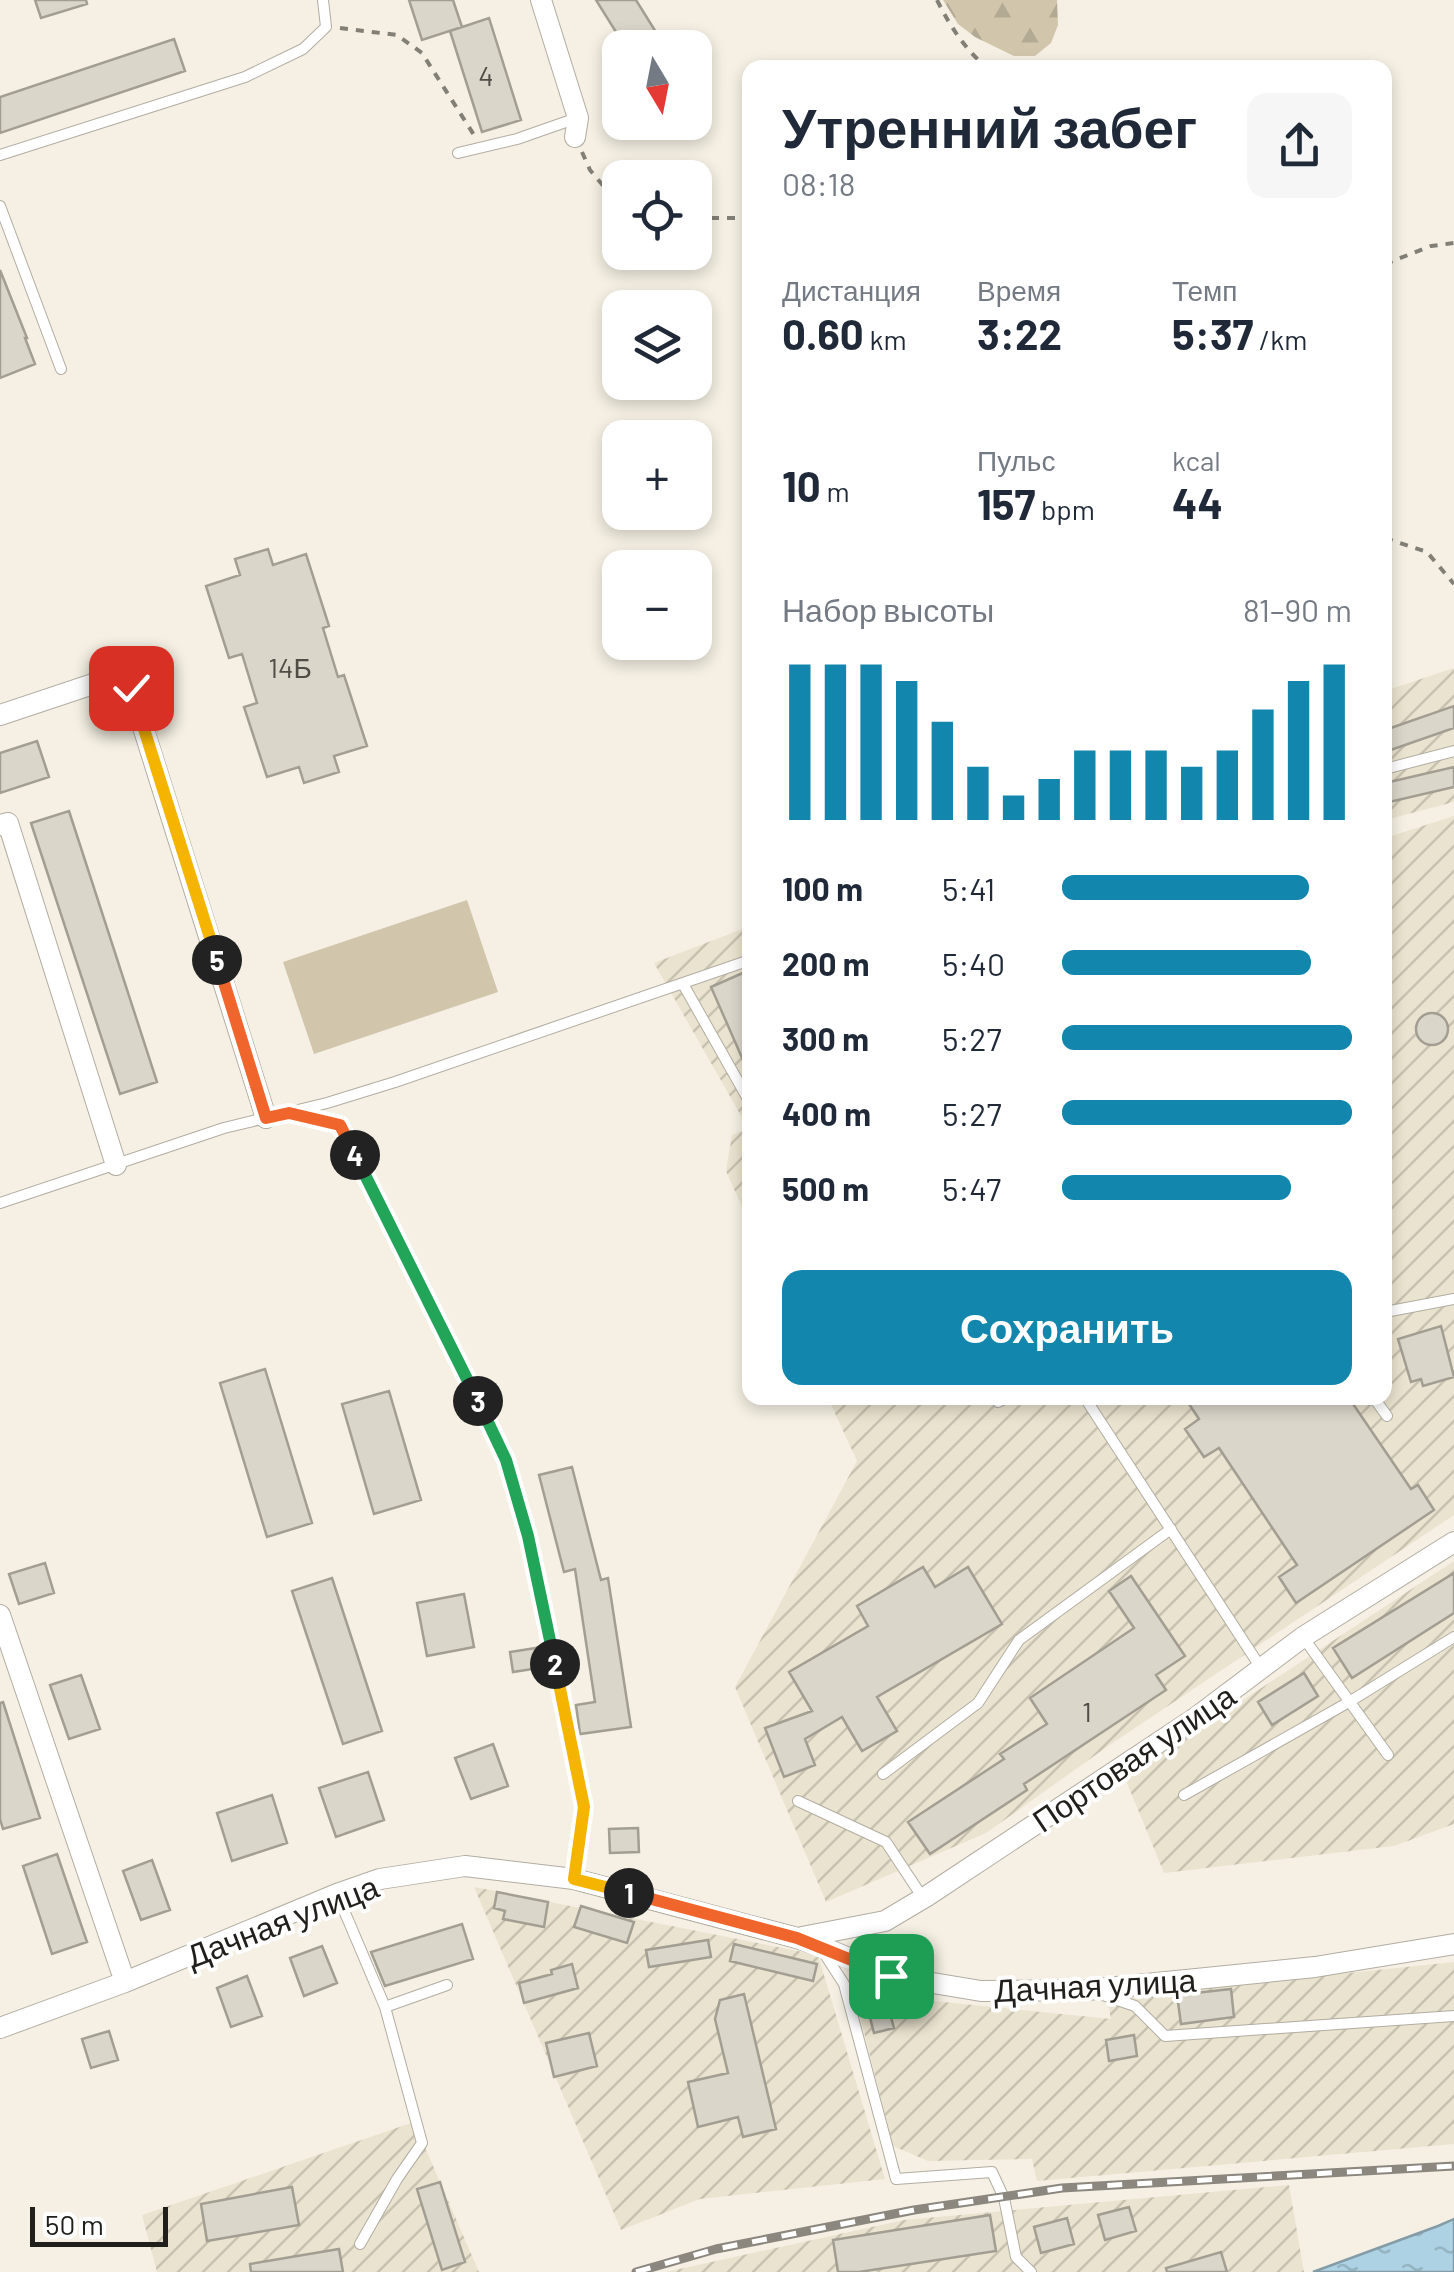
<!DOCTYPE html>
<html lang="ru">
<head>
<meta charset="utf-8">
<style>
  :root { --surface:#fff; --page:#f6f6f7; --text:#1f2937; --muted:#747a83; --accent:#1286ac }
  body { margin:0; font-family:Barlow,sans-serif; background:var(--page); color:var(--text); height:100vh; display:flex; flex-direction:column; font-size:38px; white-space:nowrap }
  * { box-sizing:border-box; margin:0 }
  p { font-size:32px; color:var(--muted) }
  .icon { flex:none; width:55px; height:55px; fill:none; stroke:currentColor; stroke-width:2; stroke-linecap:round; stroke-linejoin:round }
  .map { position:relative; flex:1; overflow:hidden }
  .drawer { position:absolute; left:742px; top:60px; width:650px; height:1345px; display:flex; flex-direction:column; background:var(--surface); border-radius:20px; box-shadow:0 5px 15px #0003 }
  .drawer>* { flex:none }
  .needle { width:65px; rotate:170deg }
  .controls { position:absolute; left:602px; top:30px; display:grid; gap:20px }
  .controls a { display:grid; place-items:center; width:110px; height:110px; border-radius:20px; background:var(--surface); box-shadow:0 5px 15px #0003; font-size:50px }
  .scale { position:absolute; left:30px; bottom:25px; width:138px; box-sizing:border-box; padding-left:10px; border:5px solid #211f1b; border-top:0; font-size:28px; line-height:35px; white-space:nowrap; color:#211f1b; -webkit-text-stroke:8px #fff; paint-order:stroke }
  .pin { position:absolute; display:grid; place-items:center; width:85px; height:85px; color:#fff; margin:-42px; border-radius:20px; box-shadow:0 5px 15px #0006 }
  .km { position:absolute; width:50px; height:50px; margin:-25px; border-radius:50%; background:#222; color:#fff; font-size:28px; line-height:50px; text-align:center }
  .round { display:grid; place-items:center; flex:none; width:105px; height:105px; border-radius:20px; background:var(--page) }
  .summary { display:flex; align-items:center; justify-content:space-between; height:170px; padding:0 40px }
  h1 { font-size:55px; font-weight:700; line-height:75px }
  .figures { display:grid; grid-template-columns:repeat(3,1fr); gap:15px; height:170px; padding:10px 40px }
  .figures div { display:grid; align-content:center }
  .figures b { font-size:42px; font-weight:700 }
  .figures small { font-size:28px; font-weight:400 }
  .figures p { font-size:28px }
  .chart { height:280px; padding:20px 40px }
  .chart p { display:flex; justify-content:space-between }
  .chart svg { width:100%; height:180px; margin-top:10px; stroke:var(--accent); stroke-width:6 }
  .button { display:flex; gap:20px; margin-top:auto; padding:20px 40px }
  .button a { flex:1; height:115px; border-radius:20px; background:var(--accent); color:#fff; font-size:40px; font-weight:700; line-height:115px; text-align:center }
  ul { padding:0 40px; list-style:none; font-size:32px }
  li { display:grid; grid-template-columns:160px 120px 1fr; align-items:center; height:75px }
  li i { height:25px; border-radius:12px; background:var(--accent) }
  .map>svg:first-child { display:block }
  .industrial { fill:url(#industrial-furrows) }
  .forest { fill:url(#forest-firs) }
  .park { fill:#d1c6ab }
  .water { fill:url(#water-ripples); stroke:#839ca7; stroke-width:2.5 }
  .building { fill:#dbd6ca; stroke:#a29e92; stroke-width:2.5 }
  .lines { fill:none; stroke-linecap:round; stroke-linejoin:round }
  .lane-casing { stroke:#b2ada1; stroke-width:12 }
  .street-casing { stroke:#b2ada1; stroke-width:22 }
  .path { stroke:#827f77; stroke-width:4; stroke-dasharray:8 8; stroke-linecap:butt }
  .lane { stroke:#fff; stroke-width:10 }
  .street { stroke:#fff; stroke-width:20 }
  .rail-casing { stroke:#8b877f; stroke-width:9 }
  .rail { stroke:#fff; stroke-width:5; stroke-dasharray:15; stroke-linecap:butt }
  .split-1-casing { stroke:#fff; stroke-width:20 }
  .split-2-casing { stroke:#fff; stroke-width:20 }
  .split-3-casing { stroke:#fff; stroke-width:20 }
  .split-4-casing { stroke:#fff; stroke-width:20 }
  .split-5-casing { stroke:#fff; stroke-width:20 }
  .split-6-casing { stroke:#fff; stroke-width:20 }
  .split-1 { stroke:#f0652b; stroke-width:12 }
  .split-2 { stroke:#f5b400; stroke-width:12 }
  .split-3 { stroke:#22a559; stroke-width:12 }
  .split-4 { stroke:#22a559; stroke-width:12 }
  .split-5 { stroke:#f0652b; stroke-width:12 }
  .split-6 { stroke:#f5b400; stroke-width:12 }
  .labels { text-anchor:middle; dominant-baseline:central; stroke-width:8; stroke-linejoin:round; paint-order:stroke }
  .number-label { font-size:28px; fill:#504d47 }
  .street-label { font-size:32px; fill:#211f1b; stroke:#fff }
</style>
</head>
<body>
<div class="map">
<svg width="1454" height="2272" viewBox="0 0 1454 2272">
  <defs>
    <pattern id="industrial-furrows" width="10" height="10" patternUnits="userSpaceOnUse" patternTransform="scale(2.5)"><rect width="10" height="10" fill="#eae3cf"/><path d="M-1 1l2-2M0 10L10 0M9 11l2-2" fill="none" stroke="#c8c2b1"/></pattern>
    <pattern id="forest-firs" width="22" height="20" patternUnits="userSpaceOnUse" patternTransform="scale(2.5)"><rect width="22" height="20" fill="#d1c6ab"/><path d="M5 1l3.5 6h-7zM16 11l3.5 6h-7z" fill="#b3aa93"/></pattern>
    <pattern id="water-ripples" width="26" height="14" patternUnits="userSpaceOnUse" patternTransform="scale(2.5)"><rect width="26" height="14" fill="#add2e3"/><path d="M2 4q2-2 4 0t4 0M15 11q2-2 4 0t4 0" fill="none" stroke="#95b4c2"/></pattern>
  </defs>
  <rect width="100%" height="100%" fill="#f5f0e3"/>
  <path class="industrial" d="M1454,668v134l-69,18v-129z
    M1454,816v699l-343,229 -125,89 -160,69 -91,-215 122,-226 -29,-63h557v-560z
    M750,926v299l-24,-54 6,-36 16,-7 -94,-165z
    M1454,1561v263l-60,22 -230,27 -39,-95z
    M474,1887l344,68 67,224 -185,20 -79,31z
    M1454,1962v182l-417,37 -5,-22 -104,2 -35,-15 -39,-153 257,26 -3,-16 29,-8z
    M414,2122l65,150h-322l-15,-57z
    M1289,2185l15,87h-638l238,-52z"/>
  <path class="forest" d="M943,0h114l1,25 -7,18 -16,13h-21l-39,-19 -17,-13z"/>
  <path class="park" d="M467,900l31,92 -184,62 -31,-92z"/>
  <path class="water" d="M1454,2219v53h-141l125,-46z"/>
  <path class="building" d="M35,0h51l1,4 -46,14z
    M409,0h44l9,27 -40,13z
    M596,0h40l23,37 -16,11h-17z
    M489,18l32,102 -39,12 -32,-101z
    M174,39l11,32 -185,62v-36z
    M0,270l27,68h-2l10,26 -35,14z
    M268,549l5,16 33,-11 23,72 -6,2 15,49 6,-2 23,71 -33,10 5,16 -35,11 -5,-16 -32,10 -23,-70 13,-4 -15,-49 -13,4 -23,-72 34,-11 -5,-16z
    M1454,706v22l-69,24v-22z
    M37,741l12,36 -49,16v-40z
    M1454,767v20l-69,16v-20z
    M69,811l88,271 -37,12 -89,-271z
    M745,972l5,12v92l-39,-89z
    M1416 1029a16 16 0 1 1 32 0a16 16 0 1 1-32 0Z
    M1441,1326l13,51 -31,9 -2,-7 -10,3 -13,-43z
    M265,1369l47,154 -45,14 -47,-154z
    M389,1391l32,109 -47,14 -32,-110z
    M1185,1398h164l62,91 7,-4 16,25 -138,93 -17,-26 18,-12 -78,-117 -15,9 -19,-28 14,-10z
    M572,1467l29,113 7,-2 23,149 -51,7 -4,-29 19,-3 -20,-133 -11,3 -25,-97z
    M45,1563l9,30 -35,11 -10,-30z
    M923,1567l12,20 33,-20 34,57 -125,73 20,34 -35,20 -20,-34 -37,22 10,26 -31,12 -19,-49 47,-17 -23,-39 79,-46 -11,-20z
    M1454,1573v40l-102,65 -19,-30z
    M1131,1576l54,80 -29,19 10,15 -142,94 3,6 -97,64 -22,-32 96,-63 -4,-5 47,-30 -17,-26 104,-70 -25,-37z
    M332,1578l50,153 -39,13 -51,-153z
    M464,1594l10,53 -47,9 -10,-53z
    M536,1648l3,20 -26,4 -3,-20z
    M1304,1673l14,23 -46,29 -14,-23z
    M81,1675l19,54 -31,10 -19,-54z
    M3,1702l37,116 -37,11 -3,-10v-116z
    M493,1744l15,42 -37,13 -16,-41z
    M368,1772l16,48 -48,17 -17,-49z
    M272,1795l15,48 -55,18 -15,-48z
    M638,1828l1,24 -29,1 -1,-24z
    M57,1854l30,88 -35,12 -29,-88z
    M152,1860l18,50 -29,10 -18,-49z
    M497,1892l51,10 -4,25 -41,-8 2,-8 -11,-3z
    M581,1906l53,16 -7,21 -53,-16z
    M462,1924l11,35 -88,27 -14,-34z
    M708,1940l3,17 -62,10 -3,-17z
    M734,1944l83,20 -4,17 -83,-20z
    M322,1946l15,37 -33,13 -14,-38z
    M572,1964l6,24 -54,15 -5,-20 33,-9 -1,-4z
    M247,1976l15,40 -31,11 -14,-39z
    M880,1986l3,2 11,40 -20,5 -11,-42z
    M1231,1989l3,28 -53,7 -4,-29z
    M744,1994l32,135 -33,8 -5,-20 -40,10 -10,-45 40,-9 -13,-54 5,-19z
    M109,2031l9,29 -27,8 -9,-29z
    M589,2033l8,33 -43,11 -8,-34z
    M1134,2035l3,21 -28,5 -3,-21z
    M440,2182l25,80 -23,8 -25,-81z
    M292,2187l7,38 -92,16 -6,-37z
    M1129,2207l7,24 -31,9 -7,-25z
    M990,2215l6,36 -137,21h-21l-5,-32z
    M1067,2218l7,26 -33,9 -7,-26z
    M339,2249l4,23h-92l-1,-8z
    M1221,2252l6,20h-60l-1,-4z"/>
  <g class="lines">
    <g class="lane-casing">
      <path id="lane" d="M458,153l59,-14 60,-21
        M0,155l245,-78 58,-28 23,-22 -3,-27
        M0,206l61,163
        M1385,769l69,-18
        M683,984l65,115
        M0,1203l224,-75 103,-25 68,-21 355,-122
        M1385,1312l69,-13
        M995,1398l3,4 9,-4
        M1085,1398l176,270
        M1374,1398l13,18
        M506,1460l22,76 56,271 -10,72
        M1303,1637l85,118
        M883,1774l95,-71 41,-63 152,-111
        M1184,1795l165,-93 105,-65
        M798,1801l88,41 37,56
        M337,1894l48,113 37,136 -25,36 -37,65
        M822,1950l22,34 52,195 96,-7 12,26 12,59 15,15
        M1097,1993l38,13 30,30 289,-20
        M385,2007l62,-22"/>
    </g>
    <g class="street-casing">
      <path id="street" d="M541,0l37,118 -3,19
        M0,715l126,-42 140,445
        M0,825l8,-2 108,342
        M0,1615l125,367
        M802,1937l83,-16 42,-25 267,-177 109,-82 151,-95
        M0,2028l125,-46 212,-88 43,-15 85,-13 109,13 223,59 21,7 73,31 90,15 106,-1 228,-23 139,-23"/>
    </g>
    <path class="path" d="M937,0c13,26 27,48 50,68
      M340,28l57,7 25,18 52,82
      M582,152l8,18 26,31 4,2
      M695,218h55
      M1385,264l46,-18 23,-3
      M1385,538l42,14 27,32
      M319,1120l21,5 159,321"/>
    <use href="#lane" class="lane"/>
    <use href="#street" class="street"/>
    <g class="rail-casing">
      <path id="rail" d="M636,2272l80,-23 198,-39 148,-22 392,-22"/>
    </g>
    <use href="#rail" class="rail"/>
  </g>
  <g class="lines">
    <g class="split-1-casing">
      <path id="split-1" d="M629,1893l168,45 94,38"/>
    </g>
    <g class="split-2-casing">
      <path id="split-2" d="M555,1664l29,143 -10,72 55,14"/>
    </g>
    <g class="split-3-casing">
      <path id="split-3" d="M478,1401l28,59 22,76 27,128"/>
    </g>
    <g class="split-4-casing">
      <path id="split-4" d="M355,1155l123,246"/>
    </g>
    <g class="split-5-casing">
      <path id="split-5" d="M217,960l49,158 23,-5 51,12 15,30"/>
    </g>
    <g class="split-6-casing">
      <path id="split-6" d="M131,688l86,272"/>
    </g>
    <use href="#split-1" class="split-1"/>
    <use href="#split-2" class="split-2"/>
    <use href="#split-3" class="split-3"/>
    <use href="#split-4" class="split-4"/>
    <use href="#split-5" class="split-5"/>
    <use href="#split-6" class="split-6"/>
  </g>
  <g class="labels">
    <g class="number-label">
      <text x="486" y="75">4</text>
      <text x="290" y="667">14Б</text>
      <text x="1087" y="1711">1</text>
    </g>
    <g class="street-label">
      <text transform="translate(1133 1757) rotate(-34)">Портовая улица</text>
      <text transform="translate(282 1920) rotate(-21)">Дачная улица</text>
      <text transform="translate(1095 1984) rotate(-3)">Дачная улица</text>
    </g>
  </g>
</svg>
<div class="controls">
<a><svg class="needle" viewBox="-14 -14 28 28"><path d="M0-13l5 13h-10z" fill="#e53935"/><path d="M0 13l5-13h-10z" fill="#747a83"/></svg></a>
<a><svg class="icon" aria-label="locate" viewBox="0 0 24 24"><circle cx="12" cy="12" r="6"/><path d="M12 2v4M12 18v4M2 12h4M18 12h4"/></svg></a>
<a><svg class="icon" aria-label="layers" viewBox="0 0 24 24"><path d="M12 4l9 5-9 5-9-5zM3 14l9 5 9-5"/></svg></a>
<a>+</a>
<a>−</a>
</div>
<div class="scale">50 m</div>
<div class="pin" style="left:891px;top:1976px;background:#1e9e55"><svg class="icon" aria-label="arrive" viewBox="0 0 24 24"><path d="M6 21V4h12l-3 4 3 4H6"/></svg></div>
<div class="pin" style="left:131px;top:688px;background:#d93025"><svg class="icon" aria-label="check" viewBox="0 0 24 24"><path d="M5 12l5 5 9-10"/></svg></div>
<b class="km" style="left:629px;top:1893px">1</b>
<b class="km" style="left:555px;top:1664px">2</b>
<b class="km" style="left:478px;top:1401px">3</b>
<b class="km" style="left:355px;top:1155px">4</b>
<b class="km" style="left:217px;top:960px">5</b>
<section class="drawer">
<div class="summary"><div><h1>Утренний забег</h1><p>08:18</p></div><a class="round"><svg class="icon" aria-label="share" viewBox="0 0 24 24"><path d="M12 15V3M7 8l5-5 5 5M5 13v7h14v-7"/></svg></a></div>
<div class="figures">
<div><p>Дистанция</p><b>0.60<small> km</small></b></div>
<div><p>Время</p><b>3:22</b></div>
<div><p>Темп</p><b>5:37<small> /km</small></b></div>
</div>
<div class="figures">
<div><b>10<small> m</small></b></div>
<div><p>Пульс</p><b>157<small> bpm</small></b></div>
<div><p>kcal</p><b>44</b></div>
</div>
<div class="chart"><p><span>Набор высоты</span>81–90 m</p>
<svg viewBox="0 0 160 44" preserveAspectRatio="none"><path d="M5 44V6M15 44V6M25 44V6M35 44V10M45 44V20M55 44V31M65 44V38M75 44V34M85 44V27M95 44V27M105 44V27M115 44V31M125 44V27M135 44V17M145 44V10M155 44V6"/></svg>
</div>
<ul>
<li><b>100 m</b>5:41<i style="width:85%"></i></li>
<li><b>200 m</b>5:40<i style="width:86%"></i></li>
<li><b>300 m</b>5:27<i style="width:100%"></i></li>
<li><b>400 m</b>5:27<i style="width:100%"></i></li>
<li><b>500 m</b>5:47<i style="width:79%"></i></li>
</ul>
<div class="button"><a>Сохранить</a></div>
</section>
</div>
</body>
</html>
